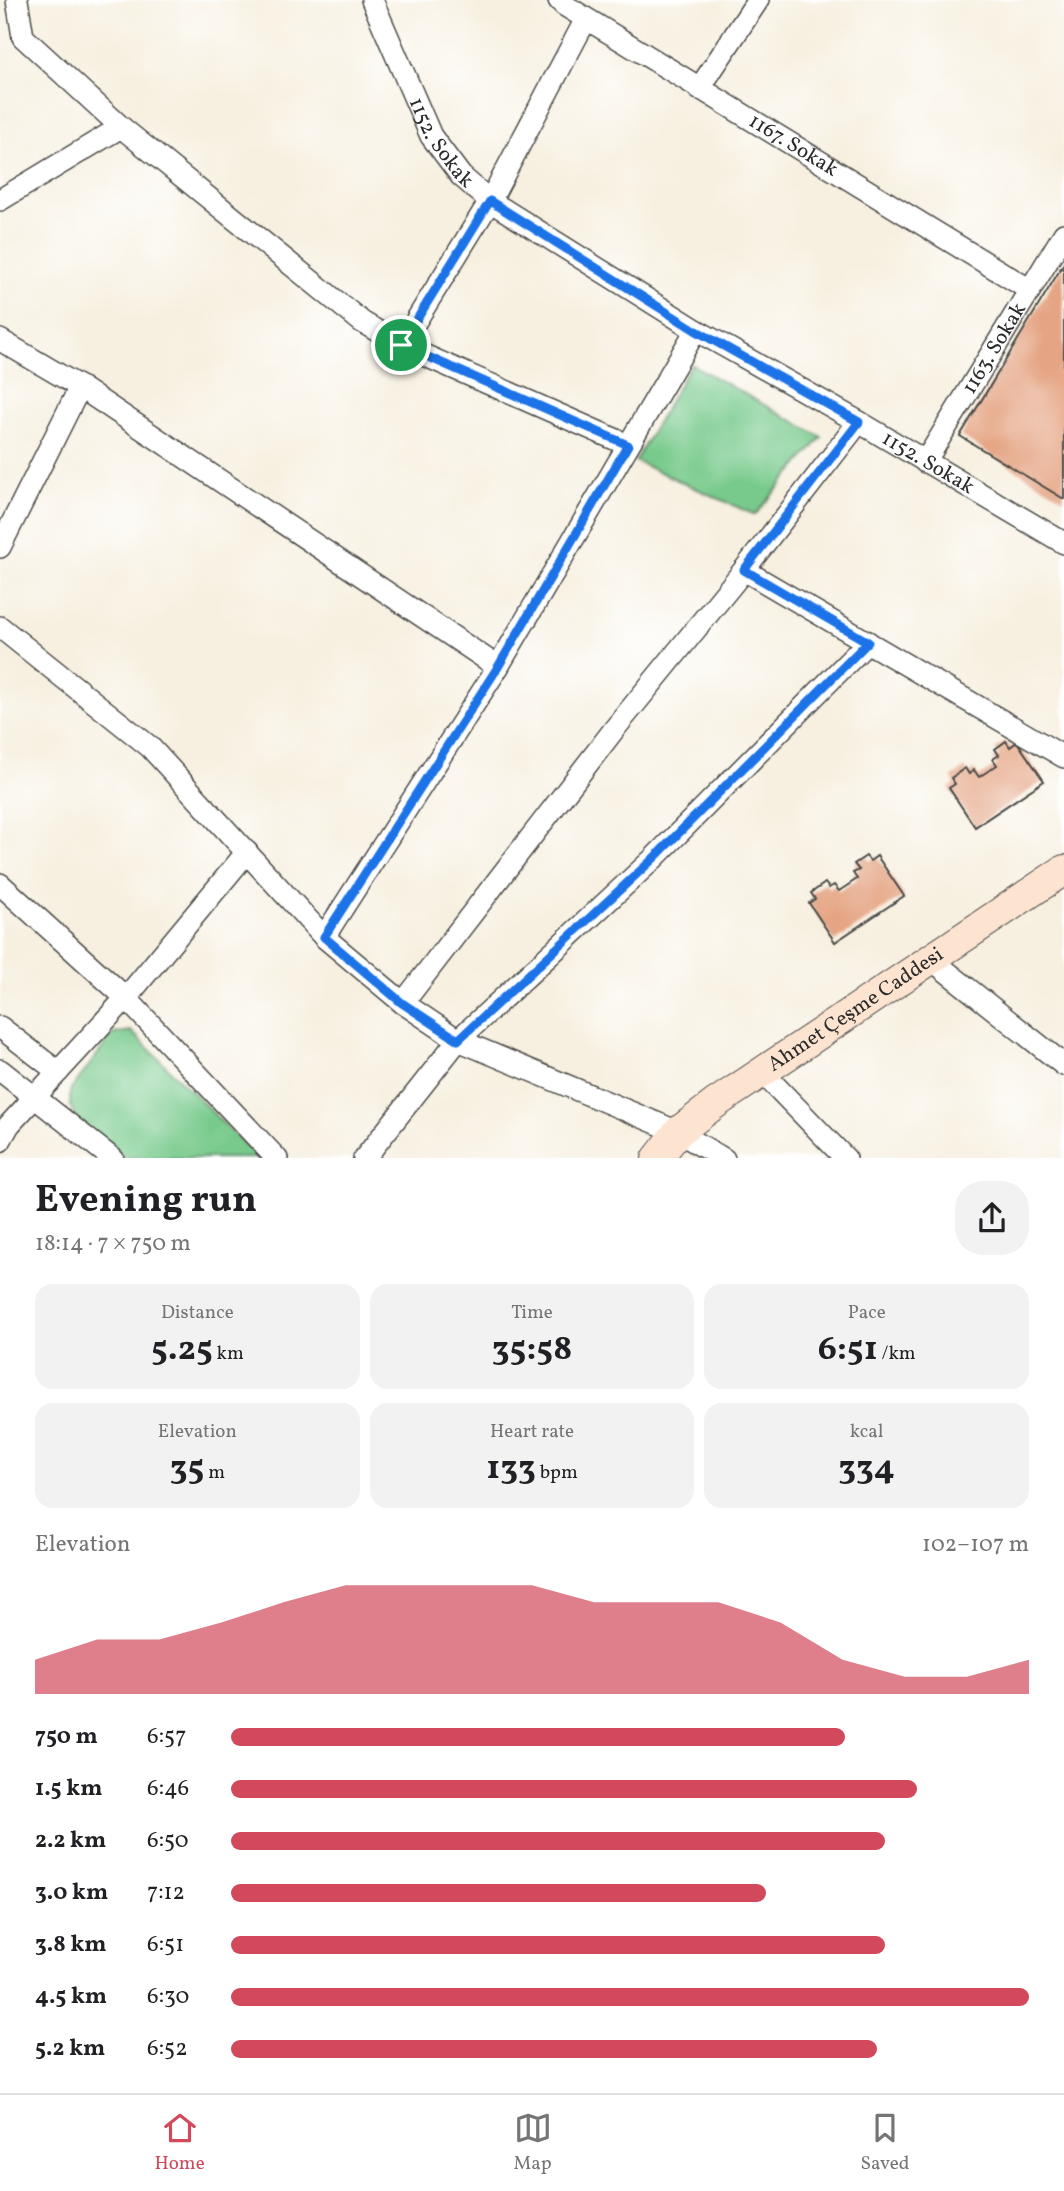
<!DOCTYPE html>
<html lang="en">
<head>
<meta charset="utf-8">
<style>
  :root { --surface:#fff; --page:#f2f2f2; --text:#202124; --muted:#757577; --line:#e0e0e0; --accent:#d1495b }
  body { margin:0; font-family:Vollkorn,serif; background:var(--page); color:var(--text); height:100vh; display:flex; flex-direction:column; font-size:26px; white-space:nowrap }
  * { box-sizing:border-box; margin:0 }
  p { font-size:23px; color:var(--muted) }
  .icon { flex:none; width:38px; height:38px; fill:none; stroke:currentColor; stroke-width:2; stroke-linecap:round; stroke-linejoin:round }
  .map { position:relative; height:1158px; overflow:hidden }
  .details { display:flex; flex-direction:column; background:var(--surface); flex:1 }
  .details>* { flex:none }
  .pin { position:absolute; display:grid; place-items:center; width:60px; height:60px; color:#fff; margin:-30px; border:4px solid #fff; border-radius:50%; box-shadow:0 2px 7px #0007 }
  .round { display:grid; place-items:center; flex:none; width:74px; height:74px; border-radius:28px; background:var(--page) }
  .head { display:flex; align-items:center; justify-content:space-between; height:119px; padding:0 35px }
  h1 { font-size:38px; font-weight:700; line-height:52px }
  .figures { display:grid; grid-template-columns:repeat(3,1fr); gap:10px; height:119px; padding:7px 35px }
  .figures div { display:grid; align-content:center; border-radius:18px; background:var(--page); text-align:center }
  .figures b { font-size:35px; font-weight:700 }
  .figures small { font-size:19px; font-weight:400 }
  .figures p { font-size:19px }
  .chart { height:196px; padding:14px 35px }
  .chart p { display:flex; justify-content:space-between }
  .chart svg { width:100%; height:126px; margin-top:7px; fill:var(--accent); opacity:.7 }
  ul { padding:0 35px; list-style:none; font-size:23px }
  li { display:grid; grid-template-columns:112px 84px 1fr; align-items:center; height:52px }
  li i { height:18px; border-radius:9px; background:var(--accent) }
  .dock { display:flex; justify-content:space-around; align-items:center; height:98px; border-top:2px solid var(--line); background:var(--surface); font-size:19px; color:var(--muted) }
  .dock a { display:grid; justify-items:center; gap:4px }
  .dock .on { color:var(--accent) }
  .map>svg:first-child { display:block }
  .green { fill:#78ca8c; stroke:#527a5c; stroke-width:2 }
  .building { fill:#e5a584 }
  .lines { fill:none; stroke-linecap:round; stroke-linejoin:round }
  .street-casing { stroke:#4a4946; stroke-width:24 }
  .secondary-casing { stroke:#4a4946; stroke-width:32 }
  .street { stroke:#fff; stroke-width:21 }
  .secondary { stroke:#fde4d1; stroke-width:30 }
  .route-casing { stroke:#fff; stroke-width:14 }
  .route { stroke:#1a73e8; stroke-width:9 }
  .labels { text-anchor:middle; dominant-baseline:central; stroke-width:5; stroke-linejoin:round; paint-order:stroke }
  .street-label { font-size:21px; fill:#2b2b2b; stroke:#fff }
</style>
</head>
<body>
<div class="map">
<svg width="1064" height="1159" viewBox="0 0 1064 1159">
  <rect width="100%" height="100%" fill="#fff"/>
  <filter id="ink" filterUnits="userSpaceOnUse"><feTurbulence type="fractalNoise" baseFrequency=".0143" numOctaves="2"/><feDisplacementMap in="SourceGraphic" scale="14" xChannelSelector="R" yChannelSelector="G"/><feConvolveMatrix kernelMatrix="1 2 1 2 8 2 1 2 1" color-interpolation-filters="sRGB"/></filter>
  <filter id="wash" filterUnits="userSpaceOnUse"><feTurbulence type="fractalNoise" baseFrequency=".00686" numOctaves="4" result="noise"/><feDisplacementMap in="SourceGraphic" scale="28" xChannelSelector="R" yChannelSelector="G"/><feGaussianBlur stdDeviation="1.57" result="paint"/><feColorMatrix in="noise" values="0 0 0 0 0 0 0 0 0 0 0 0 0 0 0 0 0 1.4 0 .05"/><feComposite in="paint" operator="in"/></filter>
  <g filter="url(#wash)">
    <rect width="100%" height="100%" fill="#f7f0e0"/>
    <path class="green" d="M691,364l131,73 -67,78 -120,-54z
      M131,1031l127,127h-133l-48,-36 -7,-17v-14l43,-57z"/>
    <g id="blocks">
      <path class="building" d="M1064,263v236l-104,-63z
        M1006,741l4,6 7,-5 27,39 -69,46 -26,-39 6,-4 -4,-6 14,-10 4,6 5,-4 5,7 18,-12 -4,-6 6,-4 -4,-6z
        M866,856l4,5 7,-5 27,40 -69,46 -26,-39 6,-4 -4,-6 14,-10 4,5 5,-3 5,6 18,-12 -4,-6 6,-3 -5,-6z"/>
    </g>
  </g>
  <g filter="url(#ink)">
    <use href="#blocks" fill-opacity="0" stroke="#4a4946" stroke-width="2"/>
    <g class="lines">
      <g class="street-casing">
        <g id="street">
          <path id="s1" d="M372,0l59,136 30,40 29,25 206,129 163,92 205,121"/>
          <path id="s2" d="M559,0l5,5 466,285"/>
          <path d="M699,89l59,-89"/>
          <path d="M121,127l241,195 39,23 227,100"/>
          <path d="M0,200l121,-73 -98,-90 -6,-37"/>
          <path d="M0,340l80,47 418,280"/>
          <path d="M401,345l89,-144 96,-182"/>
          <path id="s3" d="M925,462l139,-228"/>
          <path d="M0,547l80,-160"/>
          <path d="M744,570l320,187"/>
          <path d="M0,627l150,120 174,190 79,66 55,37 220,92 46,27"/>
          <path d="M0,884l126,114 151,161"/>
          <path d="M324,937l174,-270 198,-337"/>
          <path d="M932,960l132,105"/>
          <path d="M403,1003l213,-276 128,-157 115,-148"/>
          <path d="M0,1027l58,45"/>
          <path d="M0,1070l113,89"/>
          <path d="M762,1072l84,87"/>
          <path d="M0,1141l9,-16 117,-127 121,-146"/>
          <path d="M364,1159l94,-119 195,-181 215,-217"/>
        </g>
      </g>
      <g class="secondary-casing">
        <g id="secondary">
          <path id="s4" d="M657,1159l21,-27 38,-29 348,-233"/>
        </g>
      </g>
      <use href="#street" class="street"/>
      <use href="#secondary" class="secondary"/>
    </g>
  </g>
  <g class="lines" filter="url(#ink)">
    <g class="route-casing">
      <path id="route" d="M490,201l205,129 164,92 -115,148 124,72 -215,217 -195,181 -56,-37 -78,-66 174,-270 130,-222 -227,-100z"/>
    </g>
    <use href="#route" class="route"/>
  </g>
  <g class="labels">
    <g class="street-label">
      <text stroke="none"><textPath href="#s1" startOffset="159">1152. Sokak</textPath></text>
      <text stroke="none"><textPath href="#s2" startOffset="276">1167. Sokak</textPath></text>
      <text stroke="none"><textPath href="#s3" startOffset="133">1163. Sokak</textPath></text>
      <text stroke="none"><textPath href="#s1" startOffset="747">1152. Sokak</textPath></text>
      <text stroke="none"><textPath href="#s4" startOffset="250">Ahmet Çeşme Caddesi</textPath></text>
    </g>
  </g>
</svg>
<div class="pin" style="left:401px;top:345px;background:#1e9e55"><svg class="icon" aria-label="arrive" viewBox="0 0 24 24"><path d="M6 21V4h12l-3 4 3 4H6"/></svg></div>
</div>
<section class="details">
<div class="head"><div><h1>Evening run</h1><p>18:14 · 7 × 750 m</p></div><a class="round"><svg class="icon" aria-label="share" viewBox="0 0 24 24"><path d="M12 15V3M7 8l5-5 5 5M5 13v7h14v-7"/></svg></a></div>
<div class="figures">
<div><p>Distance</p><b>5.25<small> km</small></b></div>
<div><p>Time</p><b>35:58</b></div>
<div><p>Pace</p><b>6:51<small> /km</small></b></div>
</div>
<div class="figures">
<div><p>Elevation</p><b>35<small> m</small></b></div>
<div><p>Heart rate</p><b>133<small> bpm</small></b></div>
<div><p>kcal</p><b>334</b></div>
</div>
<div class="chart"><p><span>Elevation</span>102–107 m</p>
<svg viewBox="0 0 160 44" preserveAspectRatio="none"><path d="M0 44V32L10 25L20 25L30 19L40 12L50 6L60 6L70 6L80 6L90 12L100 12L110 12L120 19L130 32L140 38L150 38L160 32V44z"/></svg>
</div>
<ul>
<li><b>750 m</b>6:57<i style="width:77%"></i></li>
<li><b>1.5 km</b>6:46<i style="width:86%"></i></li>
<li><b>2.2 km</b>6:50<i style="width:82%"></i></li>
<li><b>3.0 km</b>7:12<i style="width:67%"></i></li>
<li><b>3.8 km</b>6:51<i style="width:82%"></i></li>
<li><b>4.5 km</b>6:30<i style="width:100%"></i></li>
<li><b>5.2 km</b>6:52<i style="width:81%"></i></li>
</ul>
</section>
<nav class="dock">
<a class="on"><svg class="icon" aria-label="home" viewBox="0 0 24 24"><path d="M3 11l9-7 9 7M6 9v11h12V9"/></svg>Home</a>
<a><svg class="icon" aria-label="map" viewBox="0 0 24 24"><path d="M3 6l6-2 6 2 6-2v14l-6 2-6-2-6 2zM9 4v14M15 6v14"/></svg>Map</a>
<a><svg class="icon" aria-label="saved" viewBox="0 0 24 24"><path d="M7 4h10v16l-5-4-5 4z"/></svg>Saved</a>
</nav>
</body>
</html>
